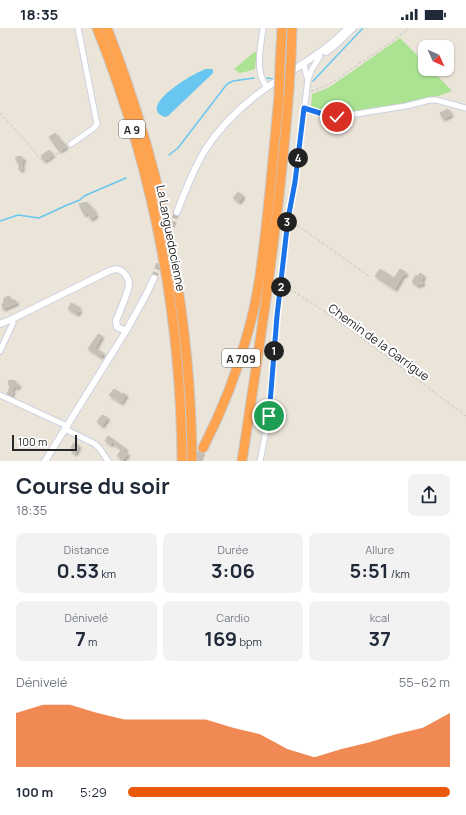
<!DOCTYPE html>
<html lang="fr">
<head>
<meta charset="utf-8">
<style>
  :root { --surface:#fff; --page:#f2f2f3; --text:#1f2937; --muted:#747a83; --accent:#ea580c }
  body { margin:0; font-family:Manrope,sans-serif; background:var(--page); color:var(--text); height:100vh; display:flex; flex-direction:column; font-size:15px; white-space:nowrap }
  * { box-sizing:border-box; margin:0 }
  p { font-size:13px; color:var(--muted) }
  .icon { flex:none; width:22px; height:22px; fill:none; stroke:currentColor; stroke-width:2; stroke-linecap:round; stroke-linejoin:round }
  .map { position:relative; height:433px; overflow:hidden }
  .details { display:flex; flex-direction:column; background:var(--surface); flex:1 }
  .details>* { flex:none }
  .needle { width:26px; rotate:135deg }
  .tools { position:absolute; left:418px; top:12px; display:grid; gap:8px }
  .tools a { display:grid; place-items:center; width:36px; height:36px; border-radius:8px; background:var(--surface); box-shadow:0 1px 3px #0004; font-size:20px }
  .scale { position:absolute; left:12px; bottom:10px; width:65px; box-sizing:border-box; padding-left:4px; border:2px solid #282828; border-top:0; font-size:11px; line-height:14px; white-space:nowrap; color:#282828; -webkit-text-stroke:3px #fff; paint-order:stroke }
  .pin { position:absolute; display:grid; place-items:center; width:34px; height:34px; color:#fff; margin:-17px; border:2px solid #fff; border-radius:50%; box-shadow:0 1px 4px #0007 }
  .km { position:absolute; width:20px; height:20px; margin:-10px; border-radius:50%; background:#222; color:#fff; font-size:11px; line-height:20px; text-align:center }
  .round { display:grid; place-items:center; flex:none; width:42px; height:42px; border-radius:8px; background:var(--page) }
  .headline { display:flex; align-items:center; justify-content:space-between; height:68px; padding:0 16px }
  h1 { font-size:22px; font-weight:700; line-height:30px }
  .figures { display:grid; grid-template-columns:repeat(3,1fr); gap:6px; height:68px; padding:4px 16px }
  .figures div { display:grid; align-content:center; border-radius:8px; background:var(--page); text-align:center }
  .figures b { font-size:20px; font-weight:700 }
  .figures small { font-size:11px; font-weight:400 }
  .figures p { font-size:11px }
  .chart { height:112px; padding:8px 16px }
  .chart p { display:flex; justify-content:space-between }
  .chart svg { width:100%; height:72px; margin-top:4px; fill:var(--accent); opacity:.7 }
  ul { padding:0 16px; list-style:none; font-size:13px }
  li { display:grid; grid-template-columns:64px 48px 1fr; align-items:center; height:30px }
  li i { height:10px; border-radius:5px; background:var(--accent) }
  .status { display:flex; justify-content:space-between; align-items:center; height:28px; padding:0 20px; background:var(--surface); direction:ltr }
  .status svg { height:11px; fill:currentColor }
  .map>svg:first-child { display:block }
  .green { fill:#abe393 }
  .water { fill:#68c6f0 }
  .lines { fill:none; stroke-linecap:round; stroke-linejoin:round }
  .stream { stroke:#68c6f0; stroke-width:1.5 }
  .building { fill:#c6c1b8; stroke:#c6c0b3; filter:url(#shadow) }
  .tertiary-tunnel { stroke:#c4beb6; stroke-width:6; stroke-dasharray:6 3; stroke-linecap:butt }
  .motorway-tunnel { stroke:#c4beb6; stroke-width:9; stroke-dasharray:9 4.5; stroke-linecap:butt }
  .minor-casing { stroke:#ced1e1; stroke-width:7 }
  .tertiary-casing { stroke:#ced1e1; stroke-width:8 }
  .motorway-casing { stroke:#c7c7c7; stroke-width:11 }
  .path { stroke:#c7c7c7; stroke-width:1; stroke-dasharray:3 2; stroke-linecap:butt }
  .minor { stroke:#fff; stroke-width:5 }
  .tertiary { stroke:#fff; stroke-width:6 }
  .motorway { stroke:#ffa34f; stroke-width:9 }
  .motorway-bridge-casing { stroke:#c7c7c7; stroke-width:11; stroke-linecap:butt }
  .motorway-bridge { stroke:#ffa34f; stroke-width:9 }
  .route-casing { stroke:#fff; stroke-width:8 }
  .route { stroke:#1a73e8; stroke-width:5 }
  .labels { text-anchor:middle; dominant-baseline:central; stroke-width:4; stroke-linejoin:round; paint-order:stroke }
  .shield { fill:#fff; stroke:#686868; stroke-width:1 }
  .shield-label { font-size:11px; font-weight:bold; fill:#282828 }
  .street-label { font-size:12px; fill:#282828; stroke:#fff }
</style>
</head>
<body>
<div class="status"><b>18:35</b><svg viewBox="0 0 49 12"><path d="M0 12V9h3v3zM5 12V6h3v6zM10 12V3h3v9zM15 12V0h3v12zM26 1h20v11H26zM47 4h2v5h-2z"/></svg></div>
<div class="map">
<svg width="466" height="433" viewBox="0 0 466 433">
  <defs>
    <filter id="shadow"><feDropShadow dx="2" dy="2" stdDeviation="1" flood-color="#0004"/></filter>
  </defs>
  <rect width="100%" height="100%" fill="#ebe4d9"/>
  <path class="green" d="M400,10l25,25v6h6l21,22 -14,5 -42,11 -62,8 -23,-8 1,-13 16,-6z
    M257,22l-2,19 -6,2 -9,2 -6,-4z"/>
  <path class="water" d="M206,41h6l1,1v3l-3,3 -42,40 -3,1c-30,-10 30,-45 41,-48z"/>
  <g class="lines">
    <path class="stream" d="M267,50l7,1
      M313,53l50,-53
      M169,127l9,-7 49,-64 6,-3 21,-3
      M0,193l18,-6 21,3 28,-13 13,-5 4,-4 42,-18"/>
  </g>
  <path class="building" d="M448,81l3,6 -8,4 -3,-6z
    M55,105l6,8h1l4,6 -7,4 -10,-14z
    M49,122l4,5 -9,6 -3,-5z
    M19,128l1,1 1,-1 3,4 -2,1v9h-3v-6l-4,-6z
    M238,164l5,4 -4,6 -6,-4z
    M87,174l2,6 3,-1 4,9 -6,3 -2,-6 -4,2 -5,-11z
    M380,241l14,9 6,-9 5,3h-1l2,1 -2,3 -1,-1 -8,14 -20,-13z
    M420,245l4,3 -3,5 2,1 -2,3 -2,-1 -1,2 -6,-4 4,-7 2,1z
    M9,268l2,5 4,-1 2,3 -14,6 -1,-5 2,-1 -1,-2 1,-1v-2z
    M71,275l8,4 -2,2 3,1 -3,4 -9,-5z
    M98,306l4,2 -7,12 8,5 -2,4 -13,-8z
    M9,352l2,1 1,-1 3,1 1,2 3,2 -2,3 -3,-2 -2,5 1,1 -2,4 -4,-2 3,-7 -2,-4z
    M114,361l8,5 1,-1 3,2 -5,8 -12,-8z
    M102,387l6,3 -6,8 -5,-4z
    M108,408l18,13 -2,2 4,3 -5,6 -6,-4 4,-6 -9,-8 -1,3 -6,-4z
    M74,415l5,3 -4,8 -4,-3 1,-3 -1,-1z"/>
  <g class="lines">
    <path class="tertiary-tunnel" d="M154,250l14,-39 9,-27"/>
    <path class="motorway-tunnel" d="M198,433l5,-13"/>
    <g class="minor-casing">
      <path id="minor" d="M263,0c-2,18 -9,44 4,59
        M304,36l2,10 2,5
        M304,80l25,8 8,1 69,-11 24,-6h6l30,8
        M71,116l23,-16 3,-4 -19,-96
        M0,323l13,-28 -1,-4
        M0,367l67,31
        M65,401l30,15 5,5 8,12
        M260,433l9,-45 8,-100 4,-32 7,-65 7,-37 13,-103 4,-10 8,-13"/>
    </g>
    <g class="tertiary-casing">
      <path id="tertiary" d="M326,24l8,-6 19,-18
        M289,45c20,-13 42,-27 59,-45
        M177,184c8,-21 16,-42 28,-62 19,-29 47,-54 76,-72
        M0,296l12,-5 97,-48c6,-2 10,-3 15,2 3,3 5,7 5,12 -1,8 -10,28 -13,36l1,6 9,4
        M45,433l81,-130 20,-36 8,-17"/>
    </g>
    <g class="motorway-casing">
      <path id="motorway" d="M97,0c55,138 84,284 85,433
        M107,0c54,138 84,285 85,433
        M291,30l1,-30
        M280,37l2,-37
        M203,420c19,-37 34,-75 45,-116 10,-34 14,-69 18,-104 5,-45 9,-89 13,-133
        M242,433c19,-124 38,-248 47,-373"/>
    </g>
    <path class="path" d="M311,63c15,-3 28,-13 40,-22 20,-13 40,-26 58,-41
      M0,85c8,9 17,18 25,27 5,6 13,18 19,22l4,-2 19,-13
      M293,194l77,55
      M285,258c63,39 121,86 181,130"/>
    <use href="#minor" class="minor"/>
    <use href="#tertiary" class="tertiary"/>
    <use href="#motorway" class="motorway"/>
    <g class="motorway-bridge-casing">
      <path id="motorway-bridge" d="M289,60l2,-30
        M279,67l1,-30"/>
    </g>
    <use href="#motorway-bridge" class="motorway-bridge"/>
  </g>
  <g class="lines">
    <g class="route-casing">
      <path id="route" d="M269,388l8,-100 11,-97 7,-37 9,-74 25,8 8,1"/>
    </g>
    <use href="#route" class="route"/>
  </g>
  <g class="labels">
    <g class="shield">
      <rect x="119" y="92" width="26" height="18" rx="3"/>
      <rect x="222" y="321" width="38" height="18" rx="3"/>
    </g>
    <g class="shield-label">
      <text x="132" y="101">A 9</text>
      <text x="241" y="330">A 709</text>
    </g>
    <g class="street-label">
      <text transform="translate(171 210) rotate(79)">La Languedocienne</text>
      <text transform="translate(379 314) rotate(36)">Chemin de la Garrigue</text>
    </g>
  </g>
</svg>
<div class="tools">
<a><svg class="needle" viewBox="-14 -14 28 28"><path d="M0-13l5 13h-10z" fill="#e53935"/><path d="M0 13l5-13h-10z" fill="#747a83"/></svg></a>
</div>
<div class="scale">100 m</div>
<div class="pin" style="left:269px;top:388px;background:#1e9e55"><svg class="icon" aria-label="arrive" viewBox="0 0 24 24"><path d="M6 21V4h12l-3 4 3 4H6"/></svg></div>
<div class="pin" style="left:337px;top:89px;background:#d93025"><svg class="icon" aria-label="check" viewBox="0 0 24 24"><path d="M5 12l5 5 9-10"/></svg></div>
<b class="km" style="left:274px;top:323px">1</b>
<b class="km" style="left:281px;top:259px">2</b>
<b class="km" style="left:287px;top:194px">3</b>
<b class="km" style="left:298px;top:130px">4</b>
</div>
<section class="details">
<div class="headline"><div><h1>Course du soir</h1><p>18:35</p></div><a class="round"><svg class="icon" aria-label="share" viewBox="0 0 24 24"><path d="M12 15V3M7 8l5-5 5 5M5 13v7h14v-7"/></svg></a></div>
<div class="figures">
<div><p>Distance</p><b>0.53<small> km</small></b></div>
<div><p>Durée</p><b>3:06</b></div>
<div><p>Allure</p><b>5:51<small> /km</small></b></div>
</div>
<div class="figures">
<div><p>Dénivelé</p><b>7<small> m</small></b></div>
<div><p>Cardio</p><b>169<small> bpm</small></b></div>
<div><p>kcal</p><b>37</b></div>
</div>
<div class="chart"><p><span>Dénivelé</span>55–62 m</p>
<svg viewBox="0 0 160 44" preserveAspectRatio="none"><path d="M0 44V11L10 6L20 6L30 11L40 15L50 15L60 15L70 15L80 20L90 24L100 33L110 38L120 33L130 29L140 24L150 20L160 11V44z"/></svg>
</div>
<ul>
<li><b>100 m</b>5:29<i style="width:100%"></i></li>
</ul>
</section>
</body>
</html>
